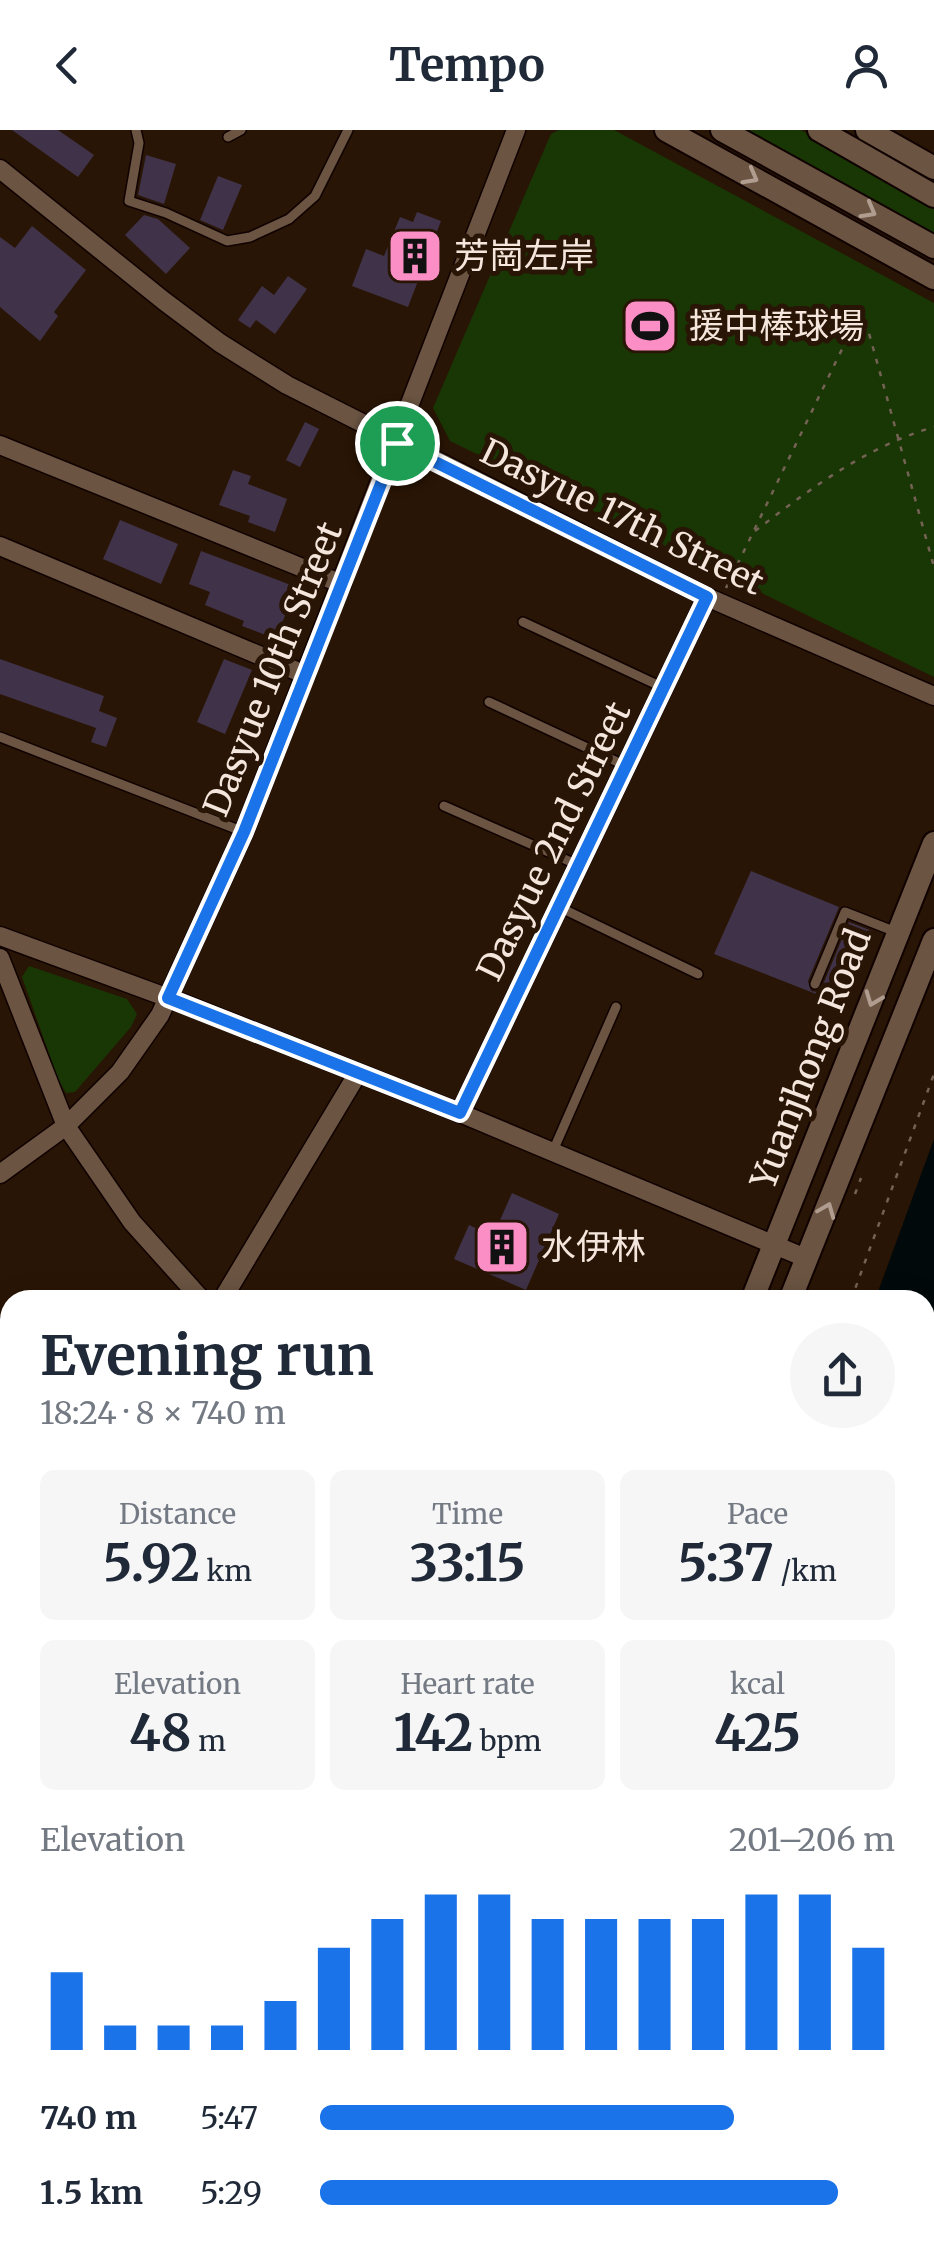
<!DOCTYPE html>
<html lang="en">
<head>
<meta charset="utf-8">
<style>
  :root { --surface:#fff; --page:#f6f6f7; --text:#1f2937; --muted:#747a83; --accent:#1a73e8 }
  body { margin:0; font-family:Merriweather,"Noto Sans TC",serif; background:var(--page); color:var(--text); height:100vh; display:flex; flex-direction:column; font-size:38px; white-space:nowrap }
  * { box-sizing:border-box; margin:0 }
  p { font-size:32px; color:var(--muted) }
  .icon { flex:none; width:55px; height:55px; fill:none; stroke:currentColor; stroke-width:2; stroke-linecap:round; stroke-linejoin:round }
  .map { position:relative; flex:1; overflow:hidden }
  .panel { position:absolute; left:0px; top:1160px; width:935px; height:962px; display:flex; flex-direction:column; background:var(--surface); border-radius:30px 30px 0 0; box-shadow:0 5px 25px #0003 }
  .panel>* { flex:none }
  .pin { position:absolute; display:grid; place-items:center; width:85px; height:85px; color:#fff; margin:-42px; border:5px solid #fff; border-radius:50%; box-shadow:0 2px 10px #0007 }
  .round { display:grid; place-items:center; flex:none; width:105px; height:105px; border-radius:52px; background:var(--page) }
  .summary { display:flex; align-items:center; justify-content:space-between; height:170px; padding:0 40px }
  h1 { font-size:55px; font-weight:700; line-height:75px }
  .metrics { display:grid; grid-template-columns:repeat(3,1fr); gap:15px; height:170px; padding:10px 40px }
  .metrics div { display:grid; align-content:center; border-radius:15px; background:var(--page); text-align:center }
  .metrics b { font-size:50px; font-weight:700 }
  .metrics small { font-size:28px; font-weight:400 }
  .metrics p { font-size:28px }
  .chart { height:280px; padding:20px 40px }
  .chart p { display:flex; justify-content:space-between }
  .chart svg { width:100%; height:180px; margin-top:10px; stroke:var(--accent); stroke-width:6 }
  ul { padding:0 40px; list-style:none; font-size:32px }
  li { display:grid; grid-template-columns:160px 120px 1fr; align-items:center; height:75px }
  li i { height:25px; border-radius:12px; background:var(--accent) }
  header { display:flex; justify-content:space-between; align-items:center; height:130px; padding:0 40px; background:var(--surface); font-size:45px; font-weight:700 }
  .map>svg:first-child { display:block }
  .green { fill:#193704 }
  .water { fill:#01090a }
  .building { fill:#403349 }
  .lines { fill:none; stroke-linecap:round; stroke-linejoin:round }
  .service-casing { stroke:#100200; stroke-width:12 }
  .minor-casing { stroke:#100200; stroke-width:21 }
  .tertiary-casing { stroke:#100200; stroke-width:26 }
  .primary-casing { stroke:#100200; stroke-width:34 }
  .path { stroke:#746254; stroke-width:2.5; stroke-dasharray:5 8; stroke-linecap:butt }
  .service { stroke:#6b5442; stroke-width:9 }
  .minor { stroke:#6b5442; stroke-width:18 }
  .tertiary { stroke:#6b5442; stroke-width:22 }
  .primary { stroke:#487b5c; stroke-width:30 }
  .oneway { stroke:#b09d8f }
  .route-casing { stroke:#fff; stroke-width:20 }
  .route { stroke:#1a73e8; stroke-width:12 }
  .labels { text-anchor:middle; dominant-baseline:central; stroke-width:10; stroke-linejoin:round; paint-order:stroke }
  .poi-label { font-size:35px; fill:#f4e6dc; stroke:#291505; text-anchor:start }
  .street-label { font-size:35px; fill:#f4e6dc; stroke:#291505 }
</style>
</head>
<body>
<header><svg class="icon" aria-label="back" viewBox="0 0 24 24"><path d="M15 5l-7 7 7 7"/></svg>Tempo<svg class="icon" aria-label="person" viewBox="0 0 24 24"><circle cx="12" cy="8" r="4"/><path d="M4 21q1-7 8-7t8 7"/></svg></header>
<div class="map">
<svg width="934" height="2122" viewBox="0 0 934 2122">
  <rect width="100%" height="100%" fill="#291505"/>
  <path class="green" d="M559,0h55l320,173v374l-484,-236 -17,-33 118,-274z
    M739,0h62l133,76v35z
    M29,836l98,33 10,15 -6,13 -56,65 -9,1 -8,-14 -36,-102z
    M10,1985v127l34,1 -6,9h-38v-128z"/>
  <path class="water" d="M934,1009v516l-9,35v-390h-50z
    M505,2112h225v1l-4,9h-225z"/>
  <path class="building" d="M12,0h46l36,25 -16,22z
    M146,25l30,9 -12,40 -26,-9z
    M218,46l24,9 -19,45 -23,-10z
    M417,82l24,9 -33,86 -56,-21 14,-37 18,7 16,-39 13,5z
    M144,85l14,4 32,29 -24,26 -41,-39z
    M32,96l54,44 -32,42 4,4 -18,25 -40,-34v-70l15,11z
    M288,146l19,13 -32,45 -19,-14 -6,8 -12,-8 24,-34 12,9z
    M305,292l14,7 -19,38 -14,-7z
    M233,340l18,6 -3,8 39,15 -12,33 -27,-10 2,-6 -31,-11z
    M120,390l58,24 -17,40 -58,-25z
    M201,421l95,36 -20,52 -34,-13 2,-5 -39,-16 5,-13 -21,-8z
    M0,529l104,37 -5,15 18,7 -11,29 -15,-5 5,-14 -96,-34z
    M224,529l28,11 -27,64 -28,-12z
    M751,741l88,36 -31,74 3,10 6,1 5,-5 27,-65 23,9 -28,74 -130,-51z
    M512,1063l47,21 -33,76 -72,-31 15,-34 24,11z"/>
  <g class="lines">
    <g class="service-casing">
      <path id="service" d="M136,0l3,13 -10,58 37,12 61,28 23,-4 39,-18 26,-23 33,-66
        M228,7l13,-7
        M523,492l141,66
        M489,572l137,64
        M0,607l244,95
        M444,676l134,59
        M559,777l139,67
        M815,854l30,-72 51,20
        M553,1021l63,-144
        M0,1651l10,10
        M925,1700l9,-13
        M769,2122l4,-10"/>
    </g>
    <g class="minor-casing">
      <path id="minor" d="M0,39l164,132 56,42 67,42 420,212 227,99
        M0,315l342,139
        M0,416l306,129
        M0,806l182,67 278,110 348,146
        M0,828l66,168 66,96 70,78
        M460,983l247,-516
        M0,1044l66,-48 54,-54 40,-57 84,-183 272,-702
        M222,1170l136,-227
        M0,1354l10,-8
        M0,1517l10,14
        M925,1795l9,-25
        M43,2122l6,-10
        M438,2122l3,-10
        M805,2122l3,-10
        M926,2122l8,-20"/>
    </g>
    <g class="tertiary-casing">
      <path id="tertiary" d="M666,0l268,148
        M722,0l212,117
        M819,0l115,66
        M867,0l67,38
        M752,1170l182,-457
        M790,1170l144,-360
        M371,2122l3,-10
        M404,2122l4,-10"/>
    </g>
    <g class="primary-casing">
      <path id="primary" d="M925,1573l9,-1
        M925,1599l9,-2
        M0,1788l10,-3
        M0,1817l10,-3"/>
    </g>
    <path class="path" d="M755,401c55,-42 112,-85 179,-104
      M726,458l136,-280 72,259
      M855,1064l6,-16
      M851,1170l83,-226
      M478,2122l3,-10
      M741,2122l4,-10"/>
    <use href="#service" class="service"/>
    <use href="#minor" class="minor"/>
    <use href="#tertiary" class="tertiary"/>
    <use href="#primary" class="primary"/>
  </g>
  <defs><path id="oneway-chevron" d="M-2-3.5L2.5 0L-2 3.5" fill="none" stroke-width="1.6" stroke-linecap="round" stroke-linejoin="round" transform="scale(2.5)"/></defs>
  <g class="oneway">
    <use href="#oneway-chevron" transform="translate(751 47) rotate(29)"/>
    <use href="#oneway-chevron" transform="translate(869 81) rotate(29)"/>
    <use href="#oneway-chevron" transform="translate(873 869) rotate(111)"/>
    <use href="#oneway-chevron" transform="translate(827 1080) rotate(-68)"/>
  </g>
  <g class="lines">
    <g class="route-casing">
      <path id="route" d="M397,313l310,154 -247,516 -292,-115 76,-166z"/>
    </g>
    <use href="#route" class="route"/>
  </g>
  <defs>
    <g id="building-square" transform="scale(2.875)"><rect x="-9" y="-9" width="18" height="18" rx="4" fill="#fb8fc5" stroke="#291505"/><path d="M-4-6H4V6H1V3H-1V6H-4ZM-2.5-4.3h1.7v1.8h-1.7ZM.8-4.3h1.7v1.8H.8ZM-2.5-1h1.7V.8h-1.7ZM.8-1h1.7V.8H.8Z" fill="#111"/></g>
    <g id="stadium-square" transform="scale(2.875)"><rect x="-9" y="-9" width="18" height="18" rx="4" fill="#fb8fc5" stroke="#291505"/><path d="M0-5a6.5 5 0 1 0 0 10a6.5 5 0 1 0 0-10ZM-3.5-1.8h7v3.6h-7Z" fill="#111"/></g>
  </defs>
  <g fill-rule="evenodd">
    <use href="#building-square" x="415" y="126"/>
    <use href="#stadium-square" x="650" y="196"/>
    <use href="#building-square" x="502" y="1117"/>
  </g>
  <g class="labels">
    <g class="poi-label">
      <text x="454" y="126">芳崗左岸</text>
      <text x="689" y="196">援中棒球場</text>
      <text x="541" y="1117">水伊林</text>
    </g>
    <g class="street-label">
      <text transform="translate(622 387) rotate(26)">Dasyue 17th Street</text>
      <text transform="translate(273 539) rotate(-68)">Dasyue 10th Street</text>
      <text transform="translate(554 711) rotate(-64)">Dasyue 2nd Street</text>
      <text transform="translate(811 929) rotate(-69)">Yuanjhong Road</text>
    </g>
  </g>
</svg>
<div class="pin" style="left:397px;top:313px;background:#1e9e55"><svg class="icon" aria-label="arrive" viewBox="0 0 24 24"><path d="M6 21V4h12l-3 4 3 4H6"/></svg></div>
<section class="panel">
<div class="summary"><div><h1>Evening run</h1><p>18:24 · 8 × 740 m</p></div><a class="round"><svg class="icon" aria-label="share" viewBox="0 0 24 24"><path d="M12 15V3M7 8l5-5 5 5M5 13v7h14v-7"/></svg></a></div>
<div class="metrics">
<div><p>Distance</p><b>5.92<small> km</small></b></div>
<div><p>Time</p><b>33:15</b></div>
<div><p>Pace</p><b>5:37<small> /km</small></b></div>
</div>
<div class="metrics">
<div><p>Elevation</p><b>48<small> m</small></b></div>
<div><p>Heart rate</p><b>142<small> bpm</small></b></div>
<div><p>kcal</p><b>425</b></div>
</div>
<div class="chart"><p><span>Elevation</span>201–206 m</p>
<svg viewBox="0 0 160 44" preserveAspectRatio="none"><path d="M5 44V25M15 44V38M25 44V38M35 44V38M45 44V32M55 44V19M65 44V12M75 44V6M85 44V6M95 44V12M105 44V12M115 44V12M125 44V12M135 44V6M145 44V6M155 44V19"/></svg>
</div>
<ul>
<li><b>740 m</b>5:47<i style="width:72%"></i></li>
<li><b>1.5 km</b>5:29<i style="width:90%"></i></li>
</ul>
</section>
</div>
</body>
</html>
